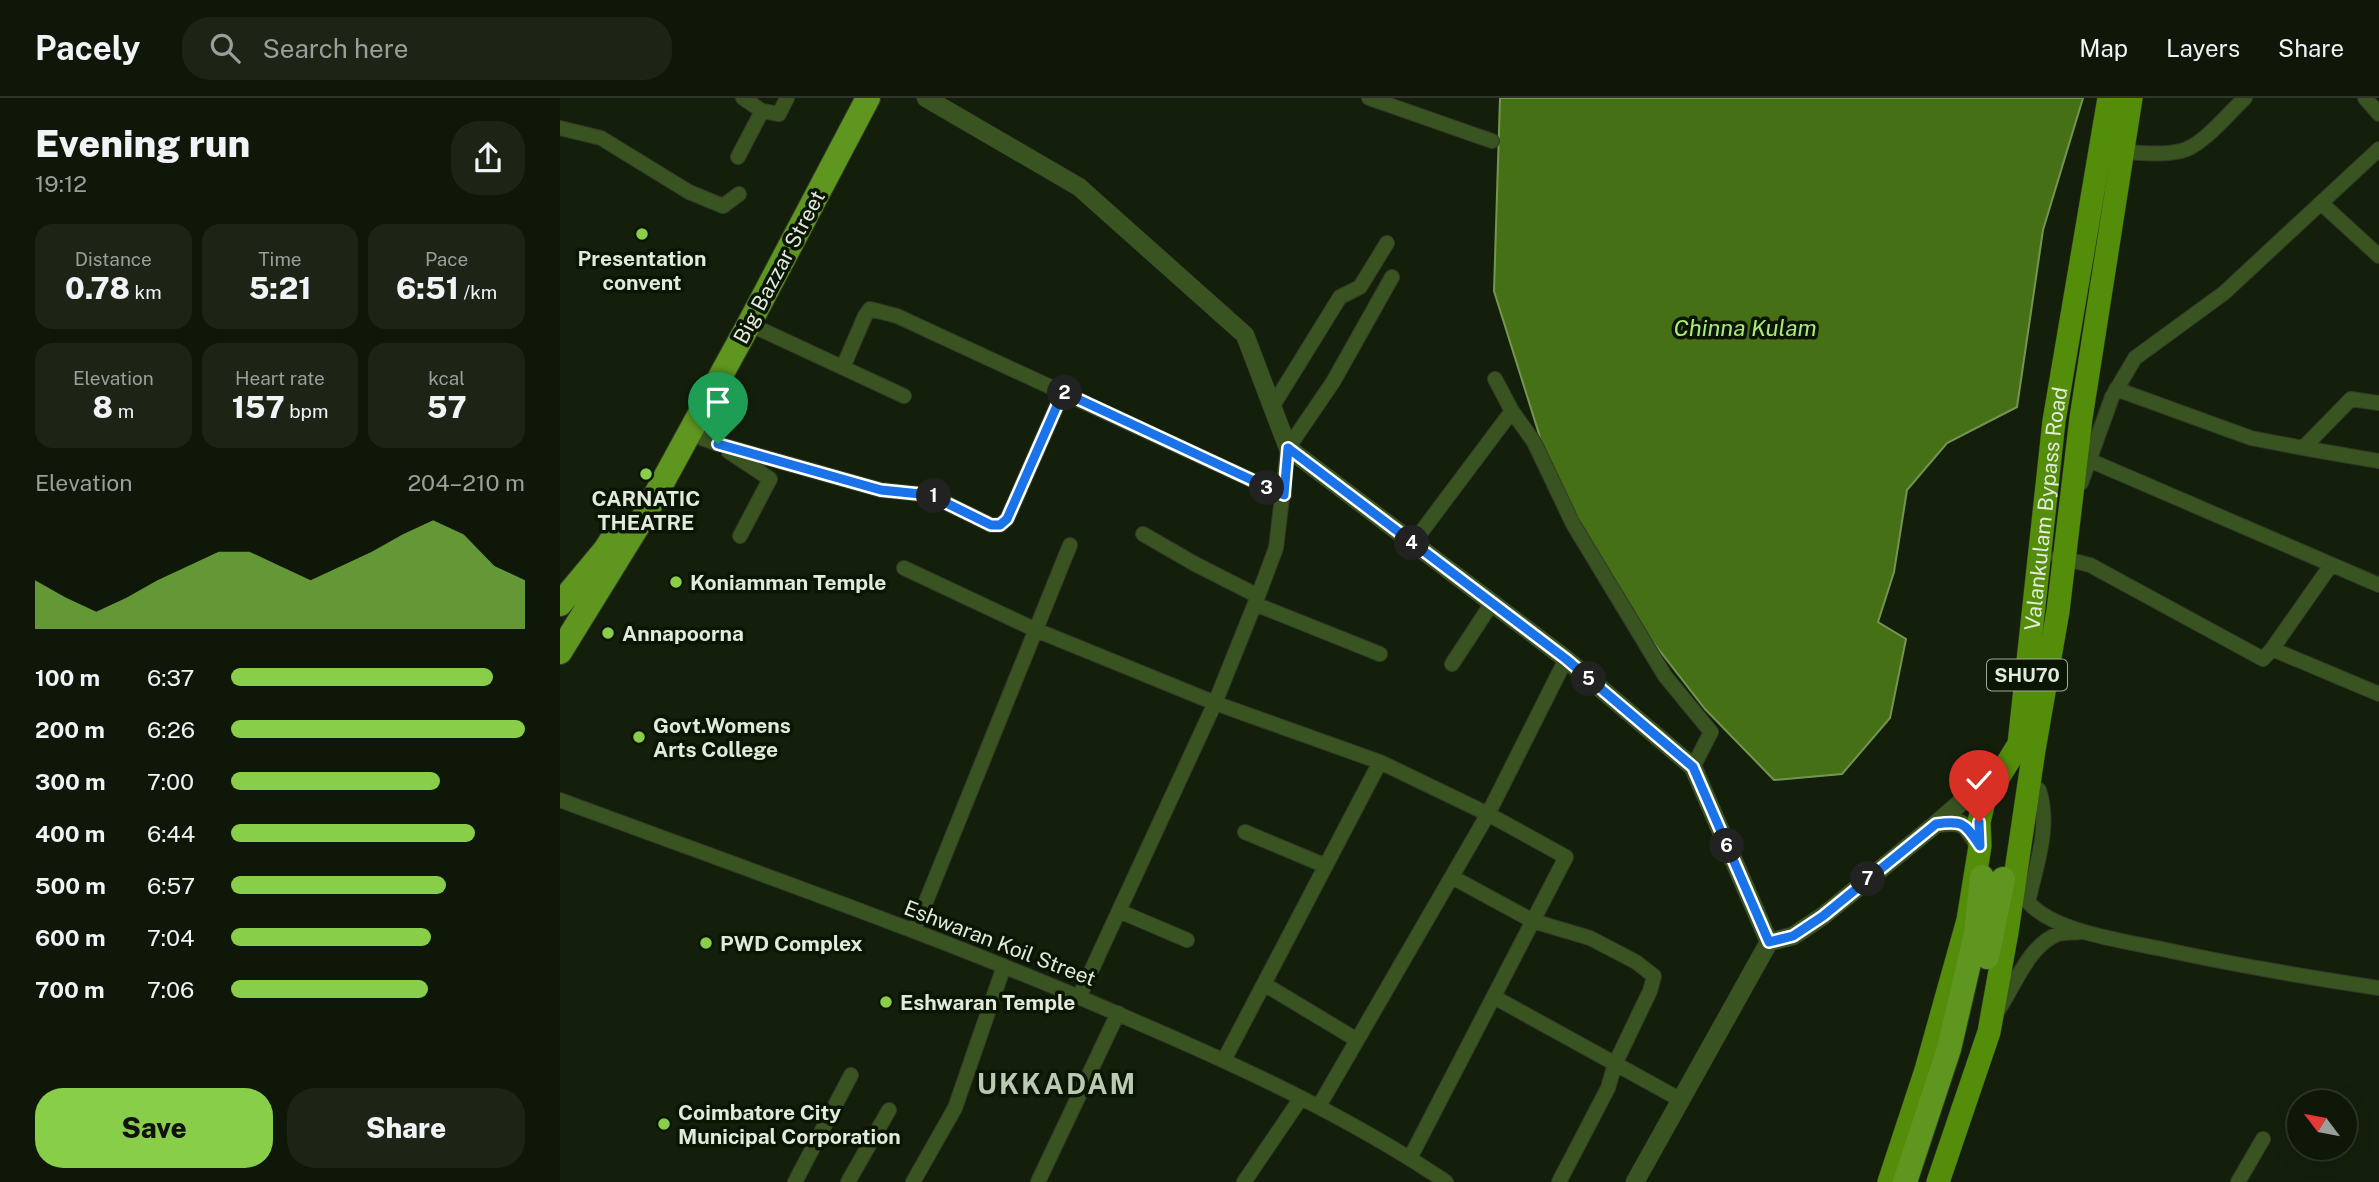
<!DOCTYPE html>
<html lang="en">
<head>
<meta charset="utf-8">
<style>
  :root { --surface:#0f1708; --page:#1d2416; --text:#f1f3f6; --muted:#9b9f9c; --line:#2f3629; --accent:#89ce48 }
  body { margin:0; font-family:"Public Sans",sans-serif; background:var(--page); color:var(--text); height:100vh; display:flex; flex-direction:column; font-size:26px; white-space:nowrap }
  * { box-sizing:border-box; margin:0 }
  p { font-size:23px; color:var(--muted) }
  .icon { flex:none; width:38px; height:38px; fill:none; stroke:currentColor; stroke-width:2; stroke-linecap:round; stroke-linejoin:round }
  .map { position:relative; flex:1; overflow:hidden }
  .panel { display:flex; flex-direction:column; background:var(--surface); width:560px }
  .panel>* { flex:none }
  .needle { width:46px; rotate:302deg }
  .fabs { position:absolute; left:1727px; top:992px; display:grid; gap:14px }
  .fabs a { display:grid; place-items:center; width:70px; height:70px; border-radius:50%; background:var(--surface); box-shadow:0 4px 18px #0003,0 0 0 2px var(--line); font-size:35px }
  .pin { position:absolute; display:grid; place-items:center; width:60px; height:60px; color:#fff; margin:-72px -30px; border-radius:50% 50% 50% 0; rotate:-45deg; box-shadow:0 0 7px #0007 }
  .pin .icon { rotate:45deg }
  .km { position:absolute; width:35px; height:35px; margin:-18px; border-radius:50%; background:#222; color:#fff; font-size:19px; line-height:35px; text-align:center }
  .round { display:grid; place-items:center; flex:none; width:74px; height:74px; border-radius:28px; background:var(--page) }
  .summary { display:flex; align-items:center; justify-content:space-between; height:119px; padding:0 35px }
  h1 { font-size:38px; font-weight:800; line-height:52px }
  .metrics { display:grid; grid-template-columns:repeat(3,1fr); gap:10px; height:119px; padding:7px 35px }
  .metrics div { display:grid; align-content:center; border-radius:18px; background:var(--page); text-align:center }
  .metrics b { font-size:30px; font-weight:800 }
  .metrics small { font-size:19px; font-weight:400 }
  .metrics p { font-size:19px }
  .chart { height:196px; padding:14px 35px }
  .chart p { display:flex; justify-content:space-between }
  .chart svg { width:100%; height:126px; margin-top:7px; fill:var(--accent); opacity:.7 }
  .action { display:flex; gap:14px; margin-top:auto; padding:14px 35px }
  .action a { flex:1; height:80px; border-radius:28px; background:var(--accent); color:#111; font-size:28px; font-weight:800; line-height:80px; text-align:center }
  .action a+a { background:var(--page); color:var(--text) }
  ul { padding:0 35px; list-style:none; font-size:23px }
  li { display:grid; grid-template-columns:112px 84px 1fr; align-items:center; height:52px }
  li i { height:18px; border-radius:9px; background:var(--accent) }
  header { display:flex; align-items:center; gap:42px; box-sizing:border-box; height:98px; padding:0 35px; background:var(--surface); border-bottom:2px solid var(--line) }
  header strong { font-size:33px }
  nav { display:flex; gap:38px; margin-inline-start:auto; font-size:24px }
  .search { width:490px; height:63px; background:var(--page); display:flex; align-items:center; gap:18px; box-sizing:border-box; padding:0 24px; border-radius:28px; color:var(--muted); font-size:26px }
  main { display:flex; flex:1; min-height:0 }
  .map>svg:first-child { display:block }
  .water { fill:#457015; stroke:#749551; stroke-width:2 }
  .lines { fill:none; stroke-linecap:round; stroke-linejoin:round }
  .minor-casing { stroke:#313b28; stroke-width:16 }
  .tertiary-casing { stroke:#313b28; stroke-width:19 }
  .primary-casing { stroke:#313b28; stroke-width:24 }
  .trunk-casing { stroke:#313b28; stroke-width:26 }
  .minor { stroke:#395421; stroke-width:14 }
  .tertiary { stroke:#395421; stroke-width:18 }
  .primary { stroke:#548d0a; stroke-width:23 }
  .trunk { stroke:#5e9620; stroke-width:24 }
  .route-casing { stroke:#fff; stroke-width:14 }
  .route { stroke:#1a73e8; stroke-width:9 }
  .poi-dot { fill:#89ce48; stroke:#0b1504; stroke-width:2.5 }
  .labels { text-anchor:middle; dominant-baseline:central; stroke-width:7; stroke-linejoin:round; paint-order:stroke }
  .shield { fill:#0b1504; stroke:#a2aa9c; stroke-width:2 }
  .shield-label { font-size:19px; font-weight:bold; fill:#e2eadd }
  .poi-label { font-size:21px; font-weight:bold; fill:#e2eadd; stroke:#0b1504; text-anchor:start }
  .street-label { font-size:21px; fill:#e2eadd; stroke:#0b1504 }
  .water-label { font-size:23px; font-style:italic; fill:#adea79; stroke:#0b1504 }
  .district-label { font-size:28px; font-weight:bold; letter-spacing:2px; fill:#bac9b0; stroke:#0b1504 }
</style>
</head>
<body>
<header>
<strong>Pacely</strong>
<div class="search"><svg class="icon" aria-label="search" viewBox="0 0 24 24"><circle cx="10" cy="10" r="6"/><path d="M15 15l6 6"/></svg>Search here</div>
<nav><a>Map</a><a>Layers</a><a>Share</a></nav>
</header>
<main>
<section class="panel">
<div class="summary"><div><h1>Evening run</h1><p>19:12</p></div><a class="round"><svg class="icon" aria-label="share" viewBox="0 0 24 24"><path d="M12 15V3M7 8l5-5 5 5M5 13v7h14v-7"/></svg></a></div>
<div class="metrics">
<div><p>Distance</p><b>0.78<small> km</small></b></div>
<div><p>Time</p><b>5:21</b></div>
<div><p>Pace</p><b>6:51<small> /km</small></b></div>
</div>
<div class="metrics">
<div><p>Elevation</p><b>8<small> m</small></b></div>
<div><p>Heart rate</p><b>157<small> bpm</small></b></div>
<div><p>kcal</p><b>57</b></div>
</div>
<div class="chart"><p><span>Elevation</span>204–210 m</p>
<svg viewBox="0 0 160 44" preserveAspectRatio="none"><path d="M0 44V27L10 33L20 38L30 33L40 27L50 22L60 17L70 17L80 22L90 27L100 22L110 17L120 11L130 6L140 11L150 22L160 27V44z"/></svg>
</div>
<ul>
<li><b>100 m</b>6:37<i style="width:89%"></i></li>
<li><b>200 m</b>6:26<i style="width:100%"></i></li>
<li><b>300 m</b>7:00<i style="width:71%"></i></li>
<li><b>400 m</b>6:44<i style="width:83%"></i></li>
<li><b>500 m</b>6:57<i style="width:73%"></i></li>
<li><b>600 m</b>7:04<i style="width:68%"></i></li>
<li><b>700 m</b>7:06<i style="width:67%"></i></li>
</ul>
<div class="action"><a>Save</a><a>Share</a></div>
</section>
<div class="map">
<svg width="1819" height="1084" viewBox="0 0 1819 1084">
  <rect width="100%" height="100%" fill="#141f0b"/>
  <path class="water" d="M940,0h583l-40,132 -26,177 -70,36 -40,47 -13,82 -16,50 28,17 -16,79 -48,56 -68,6 -69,-71 -87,-112 -73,-144 -51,-162z"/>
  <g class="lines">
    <g class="minor-casing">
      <path id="minor" d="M183,0l19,13 17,3 8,-16
        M809,0l123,43
        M1805,0l14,16
        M0,30l41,10 88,54 34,14 16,-12
        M1556,53c18,2 54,5 71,-2 19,-8 42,-36 58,-51
        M178,59l24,-46
        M1761,105l58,53
        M189,226l155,72
        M283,269l22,-51 5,-7 27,7 387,179
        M935,281l17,32 22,31 39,82 92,152 46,56 -18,35
        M1556,291l135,49 52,10 48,-49 28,4
        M712,309l68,-110 20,-10 27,-44
        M130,336l28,10 163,46 49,5 61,30h9l7,-6 56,-127
        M1743,350l76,13
        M168,353l42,28 -30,57
        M1529,362l290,125
        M1521,385l31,-86 23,-39 89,-65 155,-144
        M583,436l52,30 63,32
        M853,445l99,-132
        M1498,459l32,8 173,94 9,-10
        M1771,467l-59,84 107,45
        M344,470l132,62 179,73 165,59 108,52 78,43 -156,301
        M695,506l125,50
        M892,566l40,-61
        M1469,687l10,5c12,36 -3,76 -11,112 26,30 96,39 134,47 72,16 144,28 217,39
        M0,702c191,71 385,138 572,220 109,47 216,96 314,162
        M685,734l81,34
        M892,779l81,44 57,17 46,24 18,14 -4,15 -35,73 -7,24 -49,94
        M559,813l68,29
        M354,833l156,-386
        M704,886l93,56
        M520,897l135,-292 43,-107 18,-48 12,-100 45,-66 59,-105
        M934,899l187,103
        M1437,914c17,-24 31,-67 61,-78 6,-2 15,-1 22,-2
        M664,962l156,-298
        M759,1008l169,-292 78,-155
        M235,1084l56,-107
        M288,1084l41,-72
        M353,1084l42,-74 49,-142
        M478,1084l80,-169
        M684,1084l57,-84
        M1678,1084l25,-43"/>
    </g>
    <g class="tertiary-casing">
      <path id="tertiary" d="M366,0l153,89 166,148 43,113 278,211 127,108 76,175 -134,240
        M1376,726l38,-33 11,-17 18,-7
        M1209,844l24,-6 30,-20 113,-92c28,-4 29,-1 43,22"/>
    </g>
    <g class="primary-casing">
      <g id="primary">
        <path id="s1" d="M1329,1084l37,-112 42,-150 12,-74 -1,-24 5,-21 35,-57 35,-323 55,-323"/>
        <path d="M1378,1084l51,-150 18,-100 27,-182 24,-139 23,-193 50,-320"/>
      </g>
    </g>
    <g class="trunk-casing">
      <path id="trunk" d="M0,506l45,-54 11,-17
        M0,554l84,-136 105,-192 119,-226
        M1427,859l16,-78
        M1345,1084l44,-133 27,-116 6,-56"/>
    </g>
    <use href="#minor" class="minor"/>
    <use href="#tertiary" class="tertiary"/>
    <use href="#primary" class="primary"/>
    <use href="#trunk" class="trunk"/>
  </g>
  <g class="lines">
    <g class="route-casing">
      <path id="route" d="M158,346l163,46 49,5 61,30h9l7,-6 56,-127 221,103 4,-47 278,211 127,108 76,175 24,-6 30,-20 113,-92c28,-4 29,0 44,22l-1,-24"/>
    </g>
    <use href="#route" class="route"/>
  </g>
  <g class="poi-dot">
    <circle cx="82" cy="136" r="7"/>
    <circle cx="86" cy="376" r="7"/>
    <circle cx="116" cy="484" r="7"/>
    <circle cx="48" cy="535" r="7"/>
    <circle cx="79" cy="639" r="7"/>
    <circle cx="146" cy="845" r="7"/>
    <circle cx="326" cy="904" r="7"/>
    <circle cx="104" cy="1026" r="7"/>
  </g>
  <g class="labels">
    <rect class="shield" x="1427" y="561.5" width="80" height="31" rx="5"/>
    <g class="shield-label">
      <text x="1467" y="577">SHU70</text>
    </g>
    <g class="poi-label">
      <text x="82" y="160" text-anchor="middle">Presentation<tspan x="82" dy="24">convent</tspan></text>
      <text x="86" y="400" text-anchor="middle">CARNATIC<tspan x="86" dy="24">THEATRE</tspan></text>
      <text x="130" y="484">Koniamman Temple</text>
      <text x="62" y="535">Annapoorna</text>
      <text x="93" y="627">Govt.Womens<tspan x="93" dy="24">Arts College</tspan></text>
      <text x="160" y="845">PWD Complex</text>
      <text x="340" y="904">Eshwaran Temple</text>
      <text x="118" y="1014">Coimbatore City<tspan x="118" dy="24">Municipal Corporation</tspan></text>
    </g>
    <g class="street-label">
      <text transform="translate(219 169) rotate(-62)">Big Bazzar Street</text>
      <text stroke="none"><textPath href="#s1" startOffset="698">Valankulam Bypass Road</textPath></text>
      <text transform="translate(440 845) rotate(21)">Eshwaran Koil Street</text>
    </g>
    <g class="water-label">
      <text x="1185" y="229">Chinna Kulam</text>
    </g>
    <g class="district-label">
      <text x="497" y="985">UKKADAM</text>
    </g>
  </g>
</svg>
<div class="fabs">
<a><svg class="needle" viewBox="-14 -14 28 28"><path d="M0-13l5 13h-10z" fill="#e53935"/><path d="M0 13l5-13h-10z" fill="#9b9f9c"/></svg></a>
</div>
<div class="pin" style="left:158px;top:346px;background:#1e9e55"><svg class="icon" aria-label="arrive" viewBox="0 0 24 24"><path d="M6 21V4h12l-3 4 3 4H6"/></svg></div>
<div class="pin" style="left:1419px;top:724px;background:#d93025"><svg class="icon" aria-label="check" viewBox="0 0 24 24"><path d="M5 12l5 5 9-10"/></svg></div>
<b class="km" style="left:374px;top:398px">1</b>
<b class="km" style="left:505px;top:295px">2</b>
<b class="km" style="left:707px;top:390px">3</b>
<b class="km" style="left:852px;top:445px">4</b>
<b class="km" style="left:1029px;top:581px">5</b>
<b class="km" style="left:1167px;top:748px">6</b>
<b class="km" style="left:1308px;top:781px">7</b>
</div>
</main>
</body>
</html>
